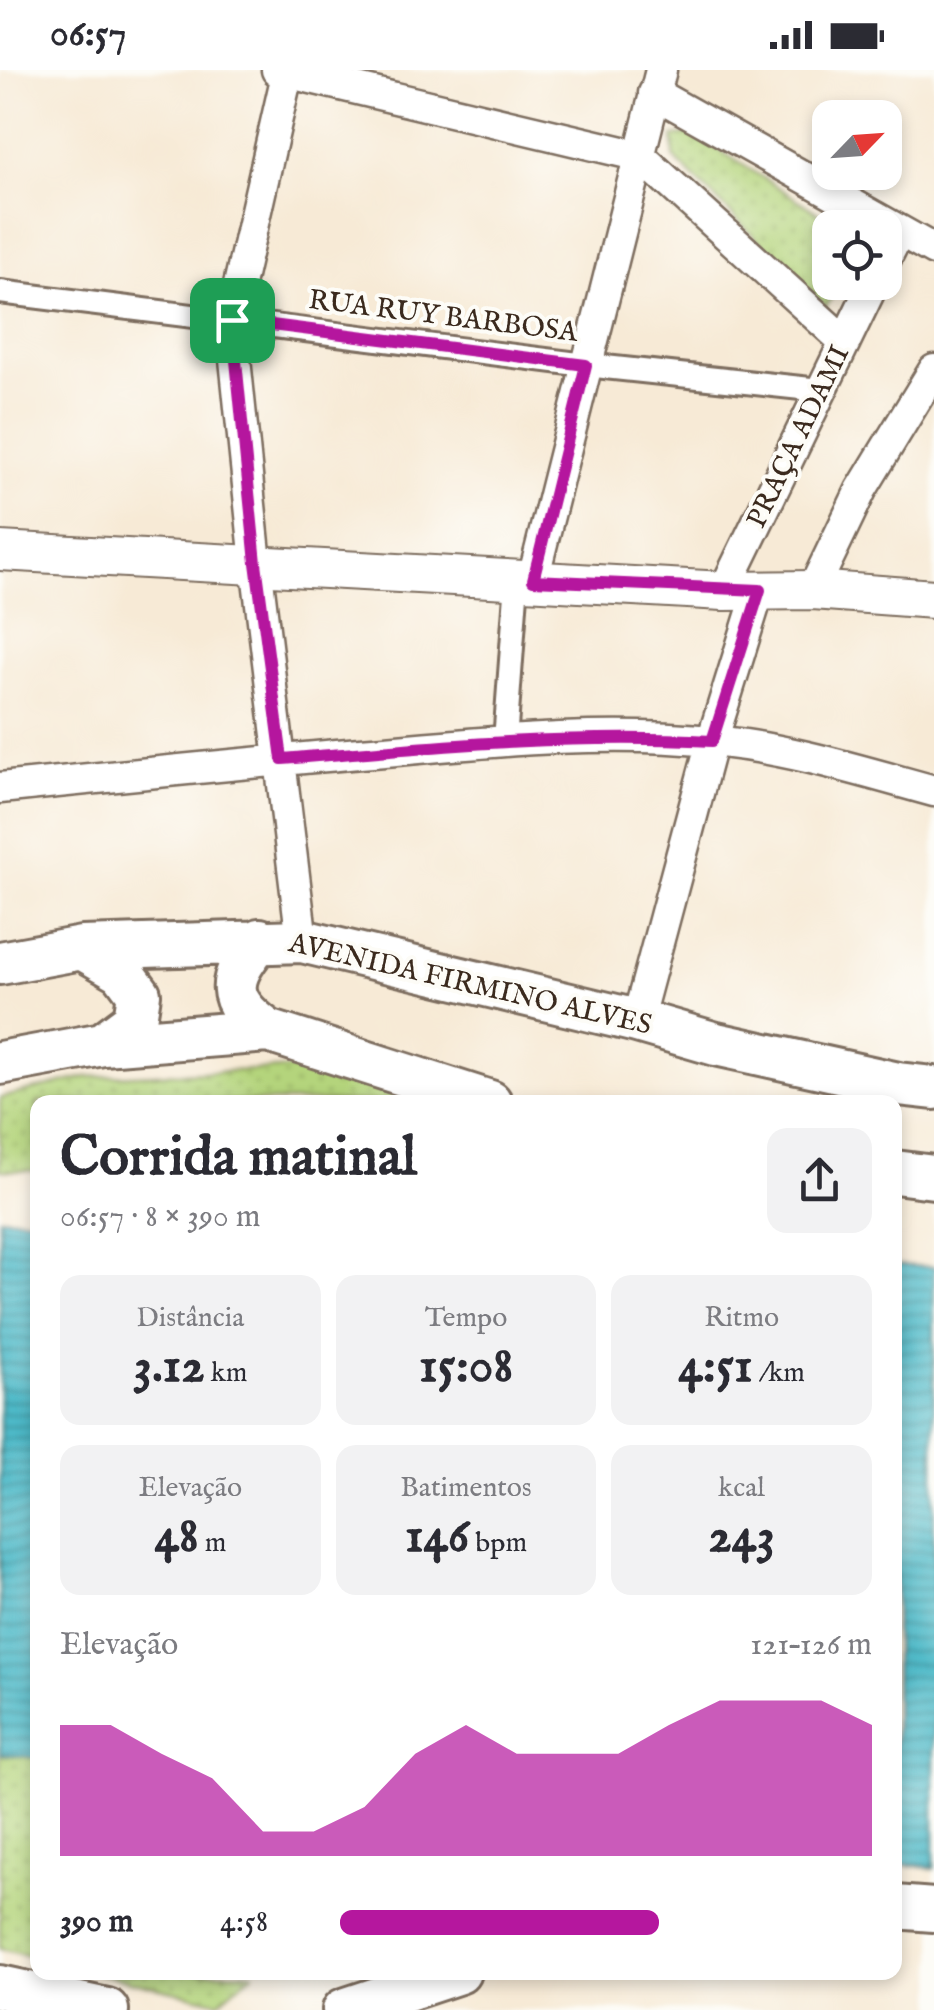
<!DOCTYPE html>
<html lang="pt">
<head>
<meta charset="utf-8">
<style>
  :root { --surface:#fff; --page:#f2f2f3; --text:#2b2b33; --muted:#7c7c81; --accent:#b5179e }
  body { margin:0; font-family:"IM FELL English",serif; background:var(--page); color:var(--text); height:100vh; display:flex; flex-direction:column; font-size:38px; white-space:nowrap }
  * { box-sizing:border-box; margin:0 }
  p { font-size:32px; color:var(--muted) }
  .icon { flex:none; width:55px; height:55px; fill:none; stroke:currentColor; stroke-width:2; stroke-linecap:round; stroke-linejoin:round }
  .map { position:relative; flex:1; overflow:hidden }
  .drawer { position:absolute; left:30px; top:1025px; width:872px; height:885px; display:flex; flex-direction:column; background:var(--surface); border-radius:20px; box-shadow:0 5px 15px #0003 }
  .drawer>* { flex:none }
  .needle { width:65px; rotate:65deg }
  .buttons { position:absolute; left:812px; top:30px; display:grid; gap:20px }
  .buttons a { display:grid; place-items:center; width:90px; height:90px; border-radius:20px; background:var(--surface); box-shadow:0 5px 15px #0003; font-size:50px }
  .pin { position:absolute; display:grid; place-items:center; width:85px; height:85px; color:#fff; margin:-42px; border-radius:20px; box-shadow:0 5px 15px #0006 }
  .round { display:grid; place-items:center; flex:none; width:105px; height:105px; border-radius:20px; background:var(--page) }
  .overview { display:flex; align-items:center; justify-content:space-between; height:170px; padding:0 30px }
  h1 { font-size:55px; font-weight:700; line-height:75px }
  .figures { display:grid; grid-template-columns:repeat(3,1fr); gap:15px; height:170px; padding:10px 30px }
  .figures div { display:grid; align-content:center; border-radius:20px; background:var(--page); text-align:center }
  .figures b { font-size:50px; font-weight:700 }
  .figures small { font-size:28px; font-weight:400 }
  .figures p { font-size:28px }
  .chart { height:280px; padding:20px 30px }
  .chart p { display:flex; justify-content:space-between }
  .chart svg { width:100%; height:180px; margin-top:10px; fill:var(--accent); opacity:.7 }
  ul { padding:0 30px; list-style:none; font-size:32px }
  li { display:grid; grid-template-columns:160px 120px 1fr; align-items:center; height:75px }
  li i { height:25px; border-radius:12px; background:var(--accent) }
  .status { display:flex; justify-content:space-between; align-items:center; height:70px; padding:0 50px; background:var(--surface); direction:ltr }
  .status svg { height:28px; fill:currentColor }
  .map>svg:first-child { display:block }
  .park { fill:url(#park-dots); stroke:#787f4d; stroke-width:2.5 }
  .water { fill:url(#water-rules); stroke:#447273; stroke-width:2.5 }
  .lines { fill:none; stroke-linecap:round; stroke-linejoin:round }
  .pedestrian-casing { stroke:#7d6d5e; stroke-width:28 }
  .minor-casing { stroke:#7d6d5e; stroke-width:35 }
  .tertiary-casing { stroke:#7d6d5e; stroke-width:42 }
  .secondary-casing { stroke:#7d6d5e; stroke-width:48 }
  .pedestrian { stroke:#fff; stroke-width:22 }
  .minor { stroke:#fff; stroke-width:30 }
  .tertiary { stroke:#fff; stroke-width:38 }
  .secondary { stroke:#fff; stroke-width:42 }
  .route-casing { stroke:#fff; stroke-width:20 }
  .route { stroke:#b5179e; stroke-width:12 }
  .labels { text-anchor:middle; dominant-baseline:central; stroke-width:8; stroke-linejoin:round; paint-order:stroke }
  .street-label { font-size:28px; fill:#3b2a1e; stroke:#fdfcf7 }
</style>
</head>
<body>
<div class="status"><b>06:57</b><svg viewBox="0 0 49 12"><path d="M0 12V9h3v3zM5 12V6h3v6zM10 12V3h3v9zM15 12V0h3v12zM26 1h20v11H26zM47 4h2v5h-2z"/></svg></div>
<div class="map">
<svg width="934" height="1940" viewBox="0 0 934 1940">
  <defs>
    <pattern id="park-dots" width="8" height="8" patternUnits="userSpaceOnUse" patternTransform="scale(2.5)"><rect width="8" height="8" fill="#b4d47c"/><path d="M2 2h.1M6 6h.1" fill="none" stroke="#9cb66b" stroke-width="1.8" stroke-linecap="round"/></pattern>
    <pattern id="water-rules" width="6" height="5" patternUnits="userSpaceOnUse" patternTransform="scale(2.5)"><rect width="6" height="5" fill="#4db9c8"/><path d="M0 2.5h6" fill="none" stroke="#4197a2"/></pattern>
  </defs>
  <rect width="100%" height="100%" fill="#fdfcf7"/>
  <filter id="ink" filterUnits="userSpaceOnUse"><feTurbulence type="fractalNoise" baseFrequency=".01" numOctaves="2"/><feDisplacementMap in="SourceGraphic" scale="20" xChannelSelector="R" yChannelSelector="G"/><feConvolveMatrix kernelMatrix="1 2 1 2 8 2 1 2 1" color-interpolation-filters="sRGB"/></filter>
  <filter id="wash" filterUnits="userSpaceOnUse"><feTurbulence type="fractalNoise" baseFrequency=".0048" numOctaves="4" result="noise"/><feDisplacementMap in="SourceGraphic" scale="40" xChannelSelector="R" yChannelSelector="G"/><feGaussianBlur stdDeviation="2.25" result="paint"/><feColorMatrix in="noise" values="0 0 0 0 0 0 0 0 0 0 0 0 0 0 0 0 0 1.4 0 .05"/><feComposite in="paint" operator="in"/></filter>
  <g filter="url(#wash)">
    <rect width="100%" height="100%" fill="#f7ead6"/>
    <path class="park" d="M693,63l147,94 -10,1v54l10,1 -14,24 -152,-149 -1,-21z
      M303,998l133,34h-398l-1,69 -37,-1v-72l86,-21z
      M0,1684l37,4v200l-37,-9z
      M97,1903l157,-1v1l-35,29z"/>
    <path class="water" d="M0,1147l37,2v539l-37,-4z
      M895,1195l39,2v601l-39,-4z"/>
  </g>
  <g filter="url(#ink)">
    <g class="lines">
      <g class="pedestrian-casing">
        <path id="pedestrian" d="M0,222l586,73 234,25
          M505,671l12,-161"/>
      </g>
      <g class="minor-casing">
        <path id="minor" d="M277,0l363,86 205,186
          M288,0l-57,250 25,243 46,378
          M654,23l280,157
          M885,190l14,-28
          M533,509l128,-509
          M813,520l48,-100 73,-120
          M724,521l150,-309
          M0,718c136,-14 272,-28 408,-39 101,-9 203,-18 304,-8 76,7 149,30 222,50
          M637,951l75,-280 47,-151"/>
      </g>
      <g class="tertiary-casing">
        <path id="tertiary" d="M0,481l724,40 89,-1 121,9"/>
      </g>
      <g class="secondary-casing">
        <path id="secondary" d="M260,870c-33,39 -37,59 8,91
          M82,878l40,23 17,23 -4,26 -32,24
          M0,893l82,-15 220,-7 335,80 79,23 182,40 36,4
          M0,993l103,-19 165,-13 222,71
          M895,1102l39,5
          M895,1837l39,3
          M0,1917l107,23
          M344,1940l115,-38"/>
      </g>
      <use href="#pedestrian" class="pedestrian"/>
      <use href="#minor" class="minor"/>
      <use href="#tertiary" class="tertiary"/>
      <use href="#secondary" class="secondary"/>
    </g>
  </g>
  <g class="lines" filter="url(#ink)">
    <g class="route-casing">
      <path id="route" d="M232,250l354,45 -53,215 227,10 -48,151c-144,-8 -286,6 -430,18l-26,-196z"/>
    </g>
    <use href="#route" class="route"/>
  </g>
  <g class="labels">
    <g class="street-label">
      <text transform="translate(443 247) rotate(7)">RUA RUY BARBOSA</text>
      <text transform="translate(799 367) rotate(-64)">PRAÇA ADAMI</text>
      <text transform="translate(470 915) rotate(13)">AVENIDA FIRMINO ALVES</text>
    </g>
  </g>
</svg>
<div class="buttons">
<a><svg class="needle" viewBox="-14 -14 28 28"><path d="M0-13l5 13h-10z" fill="#e53935"/><path d="M0 13l5-13h-10z" fill="#7c7c81"/></svg></a>
<a><svg class="icon" aria-label="locate" viewBox="0 0 24 24"><circle cx="12" cy="12" r="6"/><path d="M12 2v4M12 18v4M2 12h4M18 12h4"/></svg></a>
</div>
<div class="pin" style="left:232px;top:250px;background:#1e9e55"><svg class="icon" aria-label="arrive" viewBox="0 0 24 24"><path d="M6 21V4h12l-3 4 3 4H6"/></svg></div>
<section class="drawer">
<div class="overview"><div><h1>Corrida matinal</h1><p>06:57 · 8 × 390 m</p></div><a class="round"><svg class="icon" aria-label="share" viewBox="0 0 24 24"><path d="M12 15V3M7 8l5-5 5 5M5 13v7h14v-7"/></svg></a></div>
<div class="figures">
<div><p>Distância</p><b>3.12<small> km</small></b></div>
<div><p>Tempo</p><b>15:08</b></div>
<div><p>Ritmo</p><b>4:51<small> /km</small></b></div>
</div>
<div class="figures">
<div><p>Elevação</p><b>48<small> m</small></b></div>
<div><p>Batimentos</p><b>146<small> bpm</small></b></div>
<div><p>kcal</p><b>243</b></div>
</div>
<div class="chart"><p><span>Elevação</span>121–126 m</p>
<svg viewBox="0 0 160 44" preserveAspectRatio="none"><path d="M0 44V12L10 12L20 19L30 25L40 38L50 38L60 32L70 19L80 12L90 19L100 19L110 19L120 12L130 6L140 6L150 6L160 12V44z"/></svg>
</div>
<ul>
<li><b>390 m</b>4:58<i style="width:60%"></i></li>
</ul>
</section>
</div>
</body>
</html>
